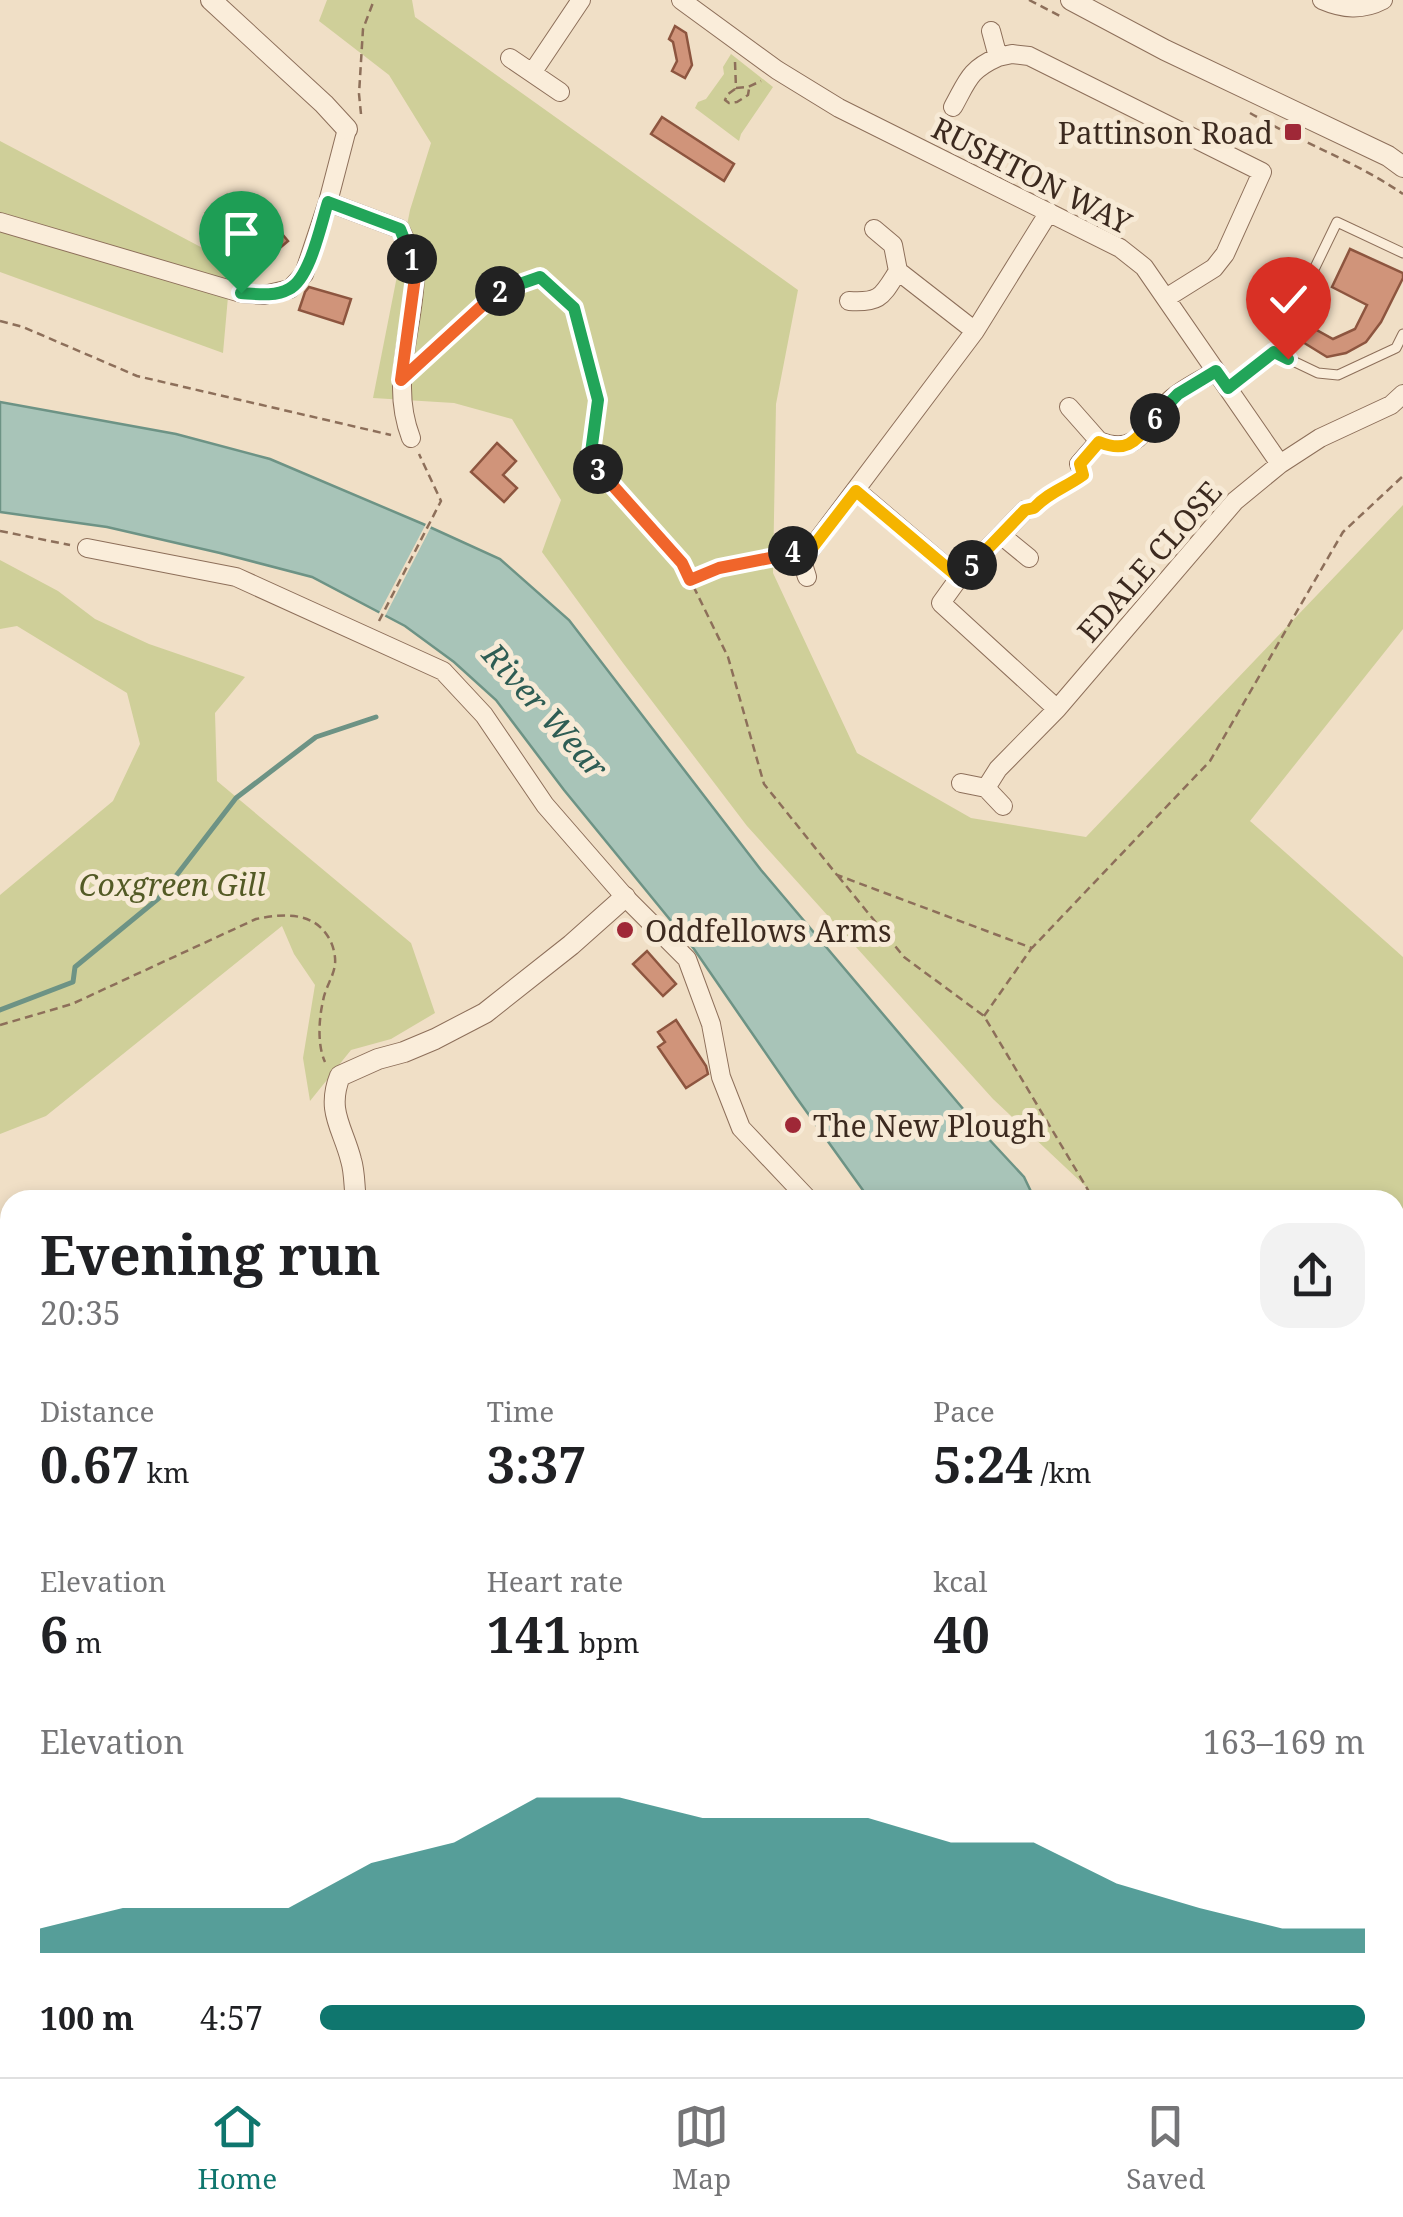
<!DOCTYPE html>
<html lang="en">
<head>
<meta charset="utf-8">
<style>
  :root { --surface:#fff; --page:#f2f2f2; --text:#202124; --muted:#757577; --line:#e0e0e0; --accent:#0f766e }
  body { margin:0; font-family:"Noto Serif",serif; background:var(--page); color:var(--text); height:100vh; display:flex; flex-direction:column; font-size:38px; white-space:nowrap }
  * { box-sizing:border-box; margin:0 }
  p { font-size:32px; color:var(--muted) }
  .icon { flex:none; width:55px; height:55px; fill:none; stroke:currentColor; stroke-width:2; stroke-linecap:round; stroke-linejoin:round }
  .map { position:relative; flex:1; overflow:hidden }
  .sheet { position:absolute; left:0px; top:1190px; width:1405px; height:888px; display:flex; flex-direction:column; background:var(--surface); border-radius:30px 30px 0 0; box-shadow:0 5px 15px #0003 }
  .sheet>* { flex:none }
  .pin { position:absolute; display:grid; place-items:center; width:85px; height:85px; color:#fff; margin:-102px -42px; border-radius:50% 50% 50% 0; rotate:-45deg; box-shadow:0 0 10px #0007 }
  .pin .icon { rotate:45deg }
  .km { position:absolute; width:50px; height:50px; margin:-25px; border-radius:50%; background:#222; color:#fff; font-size:28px; line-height:50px; text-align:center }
  .round { display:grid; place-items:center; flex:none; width:105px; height:105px; border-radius:30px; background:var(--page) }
  .summary { display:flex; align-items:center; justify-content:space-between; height:170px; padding:0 40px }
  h1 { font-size:55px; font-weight:700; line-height:75px }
  .stats { display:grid; grid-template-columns:repeat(3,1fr); gap:15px; height:170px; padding:10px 40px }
  .stats div { display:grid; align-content:center }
  .stats b { font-size:50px; font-weight:700 }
  .stats small { font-size:28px; font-weight:400 }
  .stats p { font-size:28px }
  .chart { height:280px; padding:20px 40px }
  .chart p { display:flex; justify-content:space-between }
  .chart svg { width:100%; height:180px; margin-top:10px; fill:var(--accent); opacity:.7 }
  ul { padding:0 40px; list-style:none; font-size:32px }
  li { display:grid; grid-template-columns:160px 120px 1fr; align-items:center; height:75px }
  li i { height:25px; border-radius:12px; background:var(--accent) }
  .tab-bar { display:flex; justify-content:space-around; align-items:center; height:140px; border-top:2px solid var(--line); background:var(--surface); font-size:28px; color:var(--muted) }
  .tab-bar a { display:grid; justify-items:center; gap:5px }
  .tab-bar .selected { color:var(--accent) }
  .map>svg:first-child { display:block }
  .green { fill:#cfcf99 }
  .water { fill:#a8c4b8; stroke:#6d9385; stroke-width:2.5 }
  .pier { fill:#f0dfc6 }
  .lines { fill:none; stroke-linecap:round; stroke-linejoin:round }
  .stream { stroke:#6d9385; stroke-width:5 }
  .building { fill:#d0947a; stroke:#8d553f; stroke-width:2.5 }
  .service-casing { stroke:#8d6f5a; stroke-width:11 }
  .minor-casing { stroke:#8d6f5a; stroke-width:20 }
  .tertiary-casing { stroke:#8d6f5a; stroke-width:22 }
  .path { stroke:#8d6f5a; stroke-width:2.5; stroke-dasharray:8 5; stroke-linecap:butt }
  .service { stroke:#faedda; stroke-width:9 }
  .minor { stroke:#faedda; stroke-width:18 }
  .tertiary { stroke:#faedda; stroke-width:20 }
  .split-1-casing { stroke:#fff; stroke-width:20 }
  .split-2-casing { stroke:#fff; stroke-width:20 }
  .split-3-casing { stroke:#fff; stroke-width:20 }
  .split-4-casing { stroke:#fff; stroke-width:20 }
  .split-5-casing { stroke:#fff; stroke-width:20 }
  .split-6-casing { stroke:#fff; stroke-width:20 }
  .split-7-casing { stroke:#fff; stroke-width:20 }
  .split-1 { stroke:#22a559; stroke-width:12 }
  .split-2 { stroke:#f0652b; stroke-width:12 }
  .split-3 { stroke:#22a559; stroke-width:12 }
  .split-4 { stroke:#f0652b; stroke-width:12 }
  .split-5 { stroke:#f5b400; stroke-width:12 }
  .split-6 { stroke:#f5b400; stroke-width:12 }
  .split-7 { stroke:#22a559; stroke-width:12 }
  .poi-dot { fill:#9f2837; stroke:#f7ead6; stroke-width:4 }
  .labels { text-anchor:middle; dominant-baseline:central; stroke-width:10; stroke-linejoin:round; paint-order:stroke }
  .poi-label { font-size:30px; fill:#3c2a1f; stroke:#f7ead6; text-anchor:start }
  .street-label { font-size:30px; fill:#3c2a1f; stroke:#f7ead6 }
  .park-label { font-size:30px; font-style:italic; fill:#535a25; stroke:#f7ead6 }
  .water-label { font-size:32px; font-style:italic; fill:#2e5d54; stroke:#f7ead6 }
</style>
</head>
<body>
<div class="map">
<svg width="1403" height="2077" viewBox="0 0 1403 2077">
  <rect width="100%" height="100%" fill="#f0dfc6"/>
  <path class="green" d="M327,0h85l3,17 383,273 -22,114 -3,169 84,180 114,65 115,19 317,-332v124l-153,192 153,136v332l-8,2v-91h-295l-107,-101 -246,-273 -124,-163 -81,-111 19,-52 -49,-81 -58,-16 -81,-5 37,-188 21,-67 -42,-68 -70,-54z
    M731,54l42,33 -32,47 -2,7 -44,-33 3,-6 8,-3 18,-25 -1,-7z
    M0,141l231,122 -8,90 -223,-81z
    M0,560l58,31 37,28 54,25 96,33 -30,36 2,68 194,162 24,70 -44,26 -40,11 -41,51 -7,-43 12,-73 -21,-31 -12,-28 -236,190 -46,18v-239l113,-94 27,-57 -13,-51 -110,-67 -17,3z
    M0,1273l10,6v115l-10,6z
    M1395,1849l8,6v222h-402l-8,-9h402z
    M622,2068h334l7,9h-362z"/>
  <path class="water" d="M0,402l176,32 94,25 153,65 77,35 69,61 192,250 225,266 38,41 11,23h-165l-74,-103 -102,-148 -130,-159 -68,-90 -42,-38 -49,-36 -93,-49 -92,-24 -113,-26 -107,-15z
    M1395,1625l8,8v180l-8,-5z"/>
  <path class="pier" d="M428,520l5,3 -50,97 -6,-3z"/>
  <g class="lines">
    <path class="stream" d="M0,1010l73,-28 2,-15 84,-69 77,-100 80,-61 60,-20"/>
  </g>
  <path class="building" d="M675,26l11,7 6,32 -7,13 -13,-7 5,-10 -4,-19 -4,-3z
    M662,117l72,47 -10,17 -73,-47z
    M227,195l38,45 13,-11 10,12 -34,29 -48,-57z
    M1350,249l53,24v5l-22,44 -15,20 -20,11 -19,4 -26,-16 10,-14 22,12 22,-10 12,-24 -35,-18z
    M309,287l42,12 -8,25 -44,-14 6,-18z
    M497,443l19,18 -13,14 14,13 -13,14 -33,-30z
    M647,951l29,33 -13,12 -30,-32z
    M676,1020l30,46 2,8 -22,14 -28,-41 7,-5 -7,-10z"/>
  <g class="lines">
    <g class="service-casing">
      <path id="service" d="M1274,352l44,21 20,2 58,-27 7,-14
        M405,376l90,-83
        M1228,388l46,-36 63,-130 66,31
        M0,1942l10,9"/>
    </g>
    <g class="minor-casing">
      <path id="minor" d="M681,0l96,70 62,38 281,140 24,19 136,197
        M1322,0c21,9 40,11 61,0
        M998,57l14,-3 17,2 233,116 -37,82 -11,14 -48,30
        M510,58l50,34
        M532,73l49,-73
        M953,107c15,-27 16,-37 45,-50l-7,-26
        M328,202l72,27c6,13 16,31 15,45 -1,57 -26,107 -4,164
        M0,222l241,71 23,2 26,-6 14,-15 24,-72 19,-73
        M898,271l77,60
        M849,301c32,2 33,-5 49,-30l-5,-26 -19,-16
        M1069,407l30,34
        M1079,464l20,-23c39,16 46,-15 69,-39 13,-13 32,-21 48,-31
        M857,491l102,87 -18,25 116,106
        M1001,535l24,-25
        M87,548l149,29 207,94 41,44 61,90 80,92 62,62 24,65 10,53 20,51 68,72
        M791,548l11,13 5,16
        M802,561l173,-230 74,-119
        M959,578l42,-43 28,23
        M961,783l25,5
        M1003,806l-17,-18 12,-19 59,-60 178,-208 45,-37 40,-26 71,-33 12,-11"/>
    </g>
    <g class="tertiary-casing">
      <path id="tertiary" d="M211,0l113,104 23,25
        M1071,0l94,50 223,106 15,11
        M356,1200c-2,-13 -1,-27 -5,-40 -8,-32 -25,-49 -11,-84l38,-17 26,-7 31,-13 50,-26 86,-68 54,-48
        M0,1914l10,-12"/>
    </g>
    <path class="path" d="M1029,0l31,16
      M735,62l1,26 12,-1 13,-6
      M735,89l-7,5 -3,6 4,3 8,-1 11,-7 1,-6
      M1250,113c50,29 105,48 153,81
      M361,114l-2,-20 4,-65 11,-29
      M505,289l36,-12 32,31 26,92 -9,60 92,103 46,94 36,127 73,91 195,73 178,-187 133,-229 60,-56
      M0,321l23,6 114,49 254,59
      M1039,502l9,-8 27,-13
      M0,531l70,14
      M690,580l29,-12 58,-11
      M379,621l62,-120 -22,-47
      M838,876l66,81 80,59 110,184
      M984,1016l47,-67
      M0,1025l72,-21 184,-85c25,-5 55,-8 71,16 5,7 9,19 8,29 -1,12 -10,24 -12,37 -4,17 -6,44 2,61
      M1395,1588l8,6
      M1395,1828l8,5
      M0,2035l10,8
      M40,2068l12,9"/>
    <use href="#service" class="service"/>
    <use href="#minor" class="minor"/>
    <use href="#tertiary" class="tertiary"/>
  </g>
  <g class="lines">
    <g class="split-1-casing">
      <path id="split-1" d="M241,293c15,1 34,4 48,-4 21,-10 32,-65 39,-87l72,27 12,30"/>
    </g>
    <g class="split-2-casing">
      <path id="split-2" d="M412,259l4,11 -15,110 95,-87 4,-2"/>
    </g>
    <g class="split-3-casing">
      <path id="split-3" d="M500,291l40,-14 34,31 24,92 -8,60 8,9"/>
    </g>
    <g class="split-4-casing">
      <path id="split-4" d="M598,469l84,94 8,17 29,-12 61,-12 10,-8 3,3"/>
    </g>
    <g class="split-5-casing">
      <path id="split-5" d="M793,551l9,10 54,-70 103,87 13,-13"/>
    </g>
    <g class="split-6-casing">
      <path id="split-6" d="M972,565l53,-55 9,-2c15,-16 31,-20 49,-33l-3,-11 19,-22c30,12 37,-2 56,-24"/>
    </g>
    <g class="split-7-casing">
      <path id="split-7" d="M1155,418l23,-24 38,-23 12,17 46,-36 14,7"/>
    </g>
    <use href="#split-1" class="split-1"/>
    <use href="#split-2" class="split-2"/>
    <use href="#split-3" class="split-3"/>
    <use href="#split-4" class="split-4"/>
    <use href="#split-5" class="split-5"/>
    <use href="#split-6" class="split-6"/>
    <use href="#split-7" class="split-7"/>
  </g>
  <g class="poi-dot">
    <rect x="1283" y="122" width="20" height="20" rx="5"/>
    <circle cx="625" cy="930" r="10"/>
    <circle cx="793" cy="1125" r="10"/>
  </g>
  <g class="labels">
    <g class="poi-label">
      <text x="1273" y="132" text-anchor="end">Pattinson Road</text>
      <text x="645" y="930">Oddfellows Arms</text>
      <text x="813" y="1125">The New Plough</text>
    </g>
    <g class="street-label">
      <text transform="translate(1032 175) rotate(27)">RUSHTON WAY</text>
      <text transform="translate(1149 561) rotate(-49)">EDALE CLOSE</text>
    </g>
    <g class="park-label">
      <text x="172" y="884">Coxgreen Gill</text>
    </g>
    <g class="water-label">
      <text transform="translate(546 710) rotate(48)">River Wear</text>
    </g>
  </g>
</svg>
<div class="pin" style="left:241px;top:293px;background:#1e9e55"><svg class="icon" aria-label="arrive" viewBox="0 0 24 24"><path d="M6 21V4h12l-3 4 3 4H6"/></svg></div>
<div class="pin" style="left:1288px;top:359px;background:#d93025"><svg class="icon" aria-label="check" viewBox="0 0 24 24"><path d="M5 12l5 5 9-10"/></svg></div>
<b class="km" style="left:412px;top:259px">1</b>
<b class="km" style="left:500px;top:291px">2</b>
<b class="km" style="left:598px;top:469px">3</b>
<b class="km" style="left:793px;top:551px">4</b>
<b class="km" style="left:972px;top:565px">5</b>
<b class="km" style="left:1155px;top:418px">6</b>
<section class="sheet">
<div class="summary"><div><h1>Evening run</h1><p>20:35</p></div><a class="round"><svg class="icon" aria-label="share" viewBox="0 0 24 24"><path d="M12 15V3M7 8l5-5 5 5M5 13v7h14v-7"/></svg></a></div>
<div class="stats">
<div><p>Distance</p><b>0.67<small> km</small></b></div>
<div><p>Time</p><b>3:37</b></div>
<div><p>Pace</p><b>5:24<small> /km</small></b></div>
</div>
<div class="stats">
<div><p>Elevation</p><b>6<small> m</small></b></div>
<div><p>Heart rate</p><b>141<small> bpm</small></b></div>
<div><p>kcal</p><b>40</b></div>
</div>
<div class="chart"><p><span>Elevation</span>163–169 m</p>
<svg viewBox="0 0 160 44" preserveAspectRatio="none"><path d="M0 44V38L10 33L20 33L30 33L40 22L50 17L60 6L70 6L80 11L90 11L100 11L110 17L120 17L130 27L140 33L150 38L160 38V44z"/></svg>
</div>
<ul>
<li><b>100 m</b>4:57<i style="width:100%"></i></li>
</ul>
</section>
</div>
<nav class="tab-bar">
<a class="selected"><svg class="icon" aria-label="home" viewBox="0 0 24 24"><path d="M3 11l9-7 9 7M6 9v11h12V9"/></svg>Home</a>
<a><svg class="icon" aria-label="map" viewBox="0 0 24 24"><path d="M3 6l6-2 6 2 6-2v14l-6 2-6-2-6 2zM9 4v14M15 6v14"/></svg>Map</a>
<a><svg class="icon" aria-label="saved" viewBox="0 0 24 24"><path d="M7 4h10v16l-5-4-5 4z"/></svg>Saved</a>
</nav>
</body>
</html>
